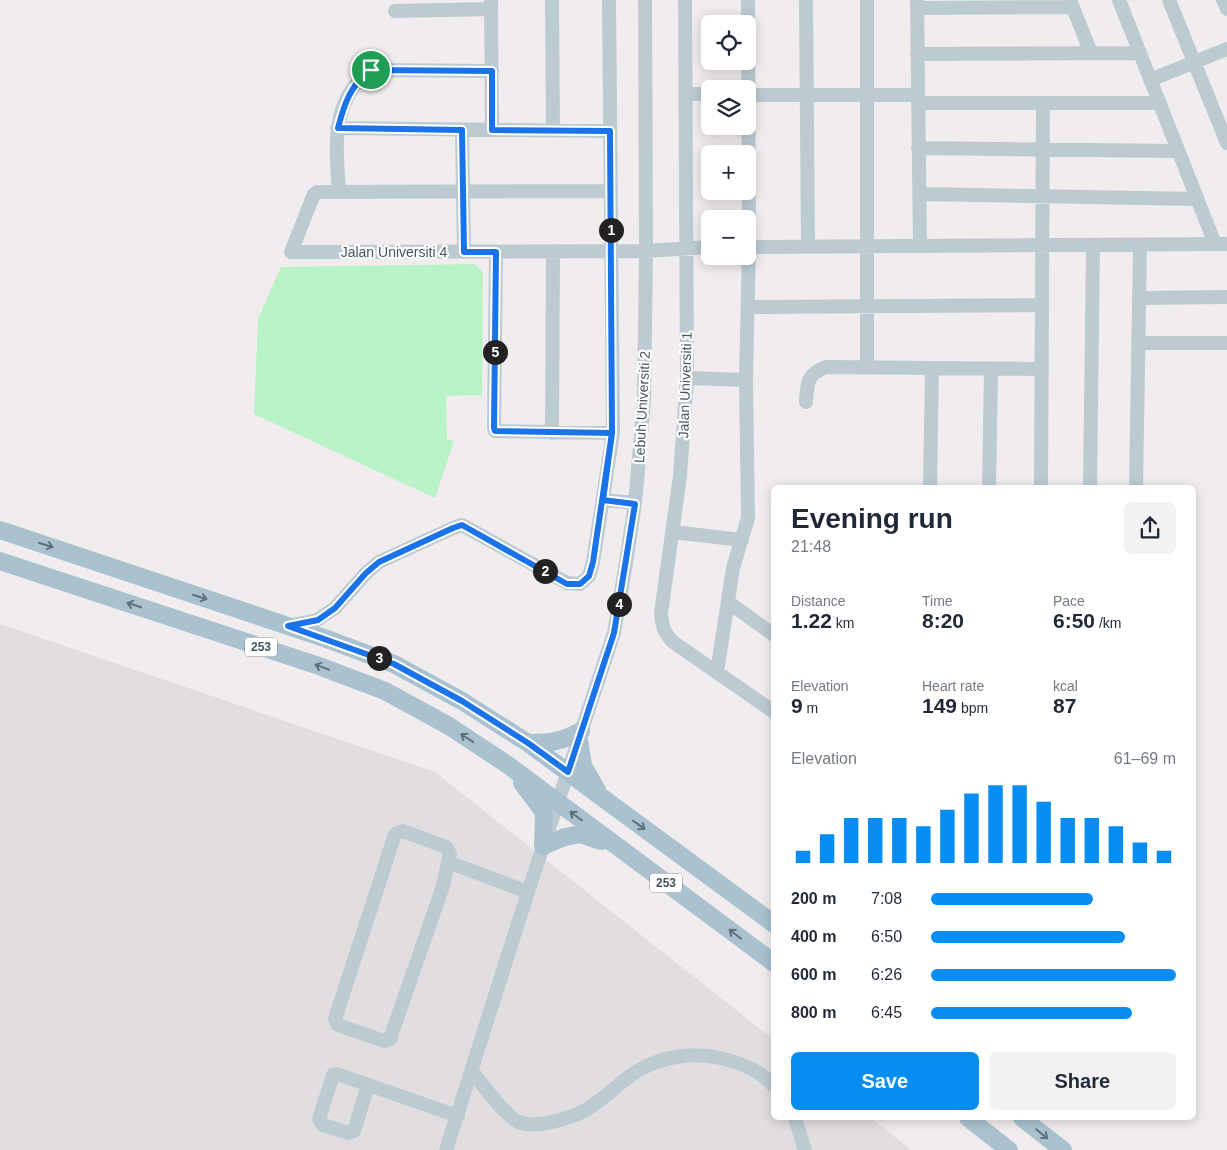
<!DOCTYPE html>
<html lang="en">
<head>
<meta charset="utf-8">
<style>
  :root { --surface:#fff; --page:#f2f2f3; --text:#1f2937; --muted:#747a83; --accent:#068df2 }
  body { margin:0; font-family:Arial,sans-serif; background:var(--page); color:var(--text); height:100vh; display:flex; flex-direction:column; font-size:19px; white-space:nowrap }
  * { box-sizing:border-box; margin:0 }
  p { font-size:16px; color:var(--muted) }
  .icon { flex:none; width:28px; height:28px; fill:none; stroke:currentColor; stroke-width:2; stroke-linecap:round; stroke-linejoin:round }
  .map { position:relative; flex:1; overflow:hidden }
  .sheet { position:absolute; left:771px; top:485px; width:425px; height:635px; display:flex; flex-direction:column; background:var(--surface); border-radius:8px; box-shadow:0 2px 12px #0003 }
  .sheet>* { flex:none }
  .fabs { position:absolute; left:701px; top:15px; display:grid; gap:10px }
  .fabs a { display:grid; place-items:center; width:55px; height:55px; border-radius:8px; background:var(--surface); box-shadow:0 2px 12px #0003; font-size:25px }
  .pin { position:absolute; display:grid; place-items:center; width:42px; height:42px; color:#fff; margin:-21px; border:2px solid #fff; border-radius:50%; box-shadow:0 1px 5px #0007 }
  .km { position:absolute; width:25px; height:25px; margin:-12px; border-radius:50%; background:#222; color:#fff; font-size:14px; line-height:25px; text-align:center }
  .round { display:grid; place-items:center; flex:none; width:52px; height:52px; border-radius:8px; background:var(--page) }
  .headline { display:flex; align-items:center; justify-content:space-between; height:85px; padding:0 20px }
  h1 { font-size:28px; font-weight:700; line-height:38px }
  .figures { display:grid; grid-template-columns:repeat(3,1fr); gap:8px; height:85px; padding:5px 20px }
  .figures div { display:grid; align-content:center }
  .figures b { font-size:21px; font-weight:700 }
  .figures small { font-size:14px; font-weight:400 }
  .figures p { font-size:14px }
  .chart { height:140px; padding:10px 20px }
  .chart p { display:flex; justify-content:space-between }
  .chart svg { width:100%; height:90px; margin-top:5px; stroke:var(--accent); stroke-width:6 }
  .cta { display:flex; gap:10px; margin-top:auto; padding:10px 20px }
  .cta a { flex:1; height:58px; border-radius:8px; background:var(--accent); color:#fff; font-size:20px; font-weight:700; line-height:58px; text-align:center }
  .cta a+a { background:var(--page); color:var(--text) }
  ul { padding:0 20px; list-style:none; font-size:16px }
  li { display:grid; grid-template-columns:80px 60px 1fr; align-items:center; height:38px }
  li i { height:12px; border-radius:6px; background:var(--accent) }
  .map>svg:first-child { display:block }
  .education { fill:#e2dee0 }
  .green { fill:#b7f3c6 }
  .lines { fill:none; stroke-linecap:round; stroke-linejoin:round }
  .minor { stroke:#bccbd2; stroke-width:14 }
  .major { stroke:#aac2d0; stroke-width:18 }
  .oneway { stroke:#5e707a }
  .route-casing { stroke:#fff; stroke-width:10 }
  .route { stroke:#1a73e8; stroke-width:6 }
  .labels { text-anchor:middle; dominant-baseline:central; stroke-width:4.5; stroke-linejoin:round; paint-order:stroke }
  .shield { fill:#fff; stroke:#7c888e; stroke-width:1 }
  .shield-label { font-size:12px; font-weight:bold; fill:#44555d }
  .street-label { font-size:14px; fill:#44555d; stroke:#fff }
</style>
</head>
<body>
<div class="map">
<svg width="1227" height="1150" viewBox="0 0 1227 1150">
  <rect width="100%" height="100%" fill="#f1edee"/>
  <path class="education" d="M0,624l435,148 339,268v78h97l40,32h-911z"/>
  <path class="green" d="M475,264l8,9 -1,122 -36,1 1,43 7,2 -19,57 -181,-84 4,-95 23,-52z"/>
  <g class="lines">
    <path class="minor" d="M491,0l1,130
      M552,0l1,130
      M685,0l2,378 -7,98 -19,137c1,13 3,20 12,29l101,70
      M806,0l2,247
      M917,0l3,246
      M1070,0l21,53
      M1119,0l96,244
      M1169,0l58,143
      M1223,0l4,9
      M917,8l156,-1
      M395,11l96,-2
      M917,54l222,-1
      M1150,80l77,-31
      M686,94h24
      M748,95h170
      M918,103h242
      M337,128l273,3
      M462,130l2,122
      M918,148l260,3
      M610,191l-293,1 -3,2 -23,58 355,-1 64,-4
      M339,192c-3,-45 -9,-92 32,-122l121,1
      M919,194l278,5
      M748,247l479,-3
      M496,252l-2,176 1,3 118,2
      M1139,298l88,-1
      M748,307l294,-2
      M1138,343h89
      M867,367v-367
      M687,378l59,2
      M806,402c1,-19 1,-28 20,-35l216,2
      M552,433l1,-182
      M930,488l2,-120
      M989,488l2,-119
      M1041,488l2,-385
      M1090,488l3,-243
      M1136,488l4,-243
      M603,500l32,3
      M673,532l69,8
      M728,602l46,33
      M288,626l29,-6 18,-12 31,-35 13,-11 74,-34 9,-3 105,58 13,1 9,-8 4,-14 20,-129 -4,-433
      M717,672l16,-104 15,-50 -2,-138 3,-133 -1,-247
      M448,862l2,-8 -4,-7 -43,-16 -8,3 -60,185 3,6 46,16 6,-2 53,-153 5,-24 80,30
      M472,1071c11,14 34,47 49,52 9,3 18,1 27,0 12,-3 25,-6 36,-12 20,-11 35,-29 55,-41 25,-14 54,-18 81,-12 19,4 40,13 54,28
      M368,1085l-14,46 -5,2 -26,-8 -4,-6 14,-44 4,-1 121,42
      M795,1118l10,32
      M446,1150l82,-258 86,-259 12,-70 9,-60 9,-103 2,-149 -1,-251"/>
    <path class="major" d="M0,530l324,108 70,26 68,37 66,42 246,181
      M0,561l319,105 66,25 64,35 59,39 266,198
      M579,740l4,26 14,24
      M528,743c22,0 33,-1 53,-12
      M522,783l22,29 -1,34 22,-9 15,-3 21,7
      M968,1118l41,32
      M1022,1118l41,32"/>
  </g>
  <defs><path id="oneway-shaft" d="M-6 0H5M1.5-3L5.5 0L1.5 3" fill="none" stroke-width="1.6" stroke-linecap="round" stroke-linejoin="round" transform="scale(1.25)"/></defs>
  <g class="oneway">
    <use href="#oneway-shaft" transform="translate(46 545) rotate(18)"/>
    <use href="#oneway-shaft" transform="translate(200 597) rotate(18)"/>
    <use href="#oneway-shaft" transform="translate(134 605) rotate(-162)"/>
    <use href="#oneway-shaft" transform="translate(322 667) rotate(-160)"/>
    <use href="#oneway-shaft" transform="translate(467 738) rotate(-146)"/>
    <use href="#oneway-shaft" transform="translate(576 816) rotate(-143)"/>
    <use href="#oneway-shaft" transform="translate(639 825) rotate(36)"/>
    <use href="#oneway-shaft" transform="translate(735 934) rotate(-143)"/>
    <use href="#oneway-shaft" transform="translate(1042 1134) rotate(39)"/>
  </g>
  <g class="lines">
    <g class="route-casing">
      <path id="route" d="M371,70l121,1v59l118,1 2,302 -19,129 -4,14 -9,8h-13l-105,-59 -9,3 -74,34 -13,11 -31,35 -17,12 -30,6 106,38 68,37 66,42 40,29 46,-139 21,-129 -32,-4 9,-67 -117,-2 -1,-3 2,-176h-32l-2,-122 -124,-2c6,-23 12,-43 33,-58"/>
    </g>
    <use href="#route" class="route"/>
  </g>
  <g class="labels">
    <g class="shield">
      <rect x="245" y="637.5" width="32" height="19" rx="4"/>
      <rect x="650" y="873.5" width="32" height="19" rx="4"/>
    </g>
    <g class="shield-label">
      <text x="261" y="647">253</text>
      <text x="666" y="883">253</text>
    </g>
    <g class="street-label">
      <text x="394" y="252">Jalan Universiti 4</text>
      <text transform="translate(685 385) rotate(-88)">Jalan Universiti 1</text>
      <text transform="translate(642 407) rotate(-87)">Lebuh Universiti 2</text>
    </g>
  </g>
</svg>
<div class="fabs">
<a><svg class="icon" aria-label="locate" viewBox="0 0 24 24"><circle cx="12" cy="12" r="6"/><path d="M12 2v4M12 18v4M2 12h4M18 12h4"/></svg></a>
<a><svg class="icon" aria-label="layers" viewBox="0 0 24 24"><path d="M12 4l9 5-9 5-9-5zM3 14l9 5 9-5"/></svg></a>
<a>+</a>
<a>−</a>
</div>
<div class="pin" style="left:371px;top:70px;background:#1e9e55"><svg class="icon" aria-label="arrive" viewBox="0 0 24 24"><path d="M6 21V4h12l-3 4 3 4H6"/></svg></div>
<b class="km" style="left:611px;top:230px">1</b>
<b class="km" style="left:545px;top:571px">2</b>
<b class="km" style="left:379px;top:658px">3</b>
<b class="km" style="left:619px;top:604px">4</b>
<b class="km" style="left:495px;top:352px">5</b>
<section class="sheet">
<div class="headline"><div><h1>Evening run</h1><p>21:48</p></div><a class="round"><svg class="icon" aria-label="share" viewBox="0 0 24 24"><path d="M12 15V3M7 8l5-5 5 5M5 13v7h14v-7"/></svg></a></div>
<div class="figures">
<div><p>Distance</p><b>1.22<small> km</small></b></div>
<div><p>Time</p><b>8:20</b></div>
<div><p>Pace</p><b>6:50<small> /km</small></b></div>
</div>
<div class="figures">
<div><p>Elevation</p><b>9<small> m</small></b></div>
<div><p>Heart rate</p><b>149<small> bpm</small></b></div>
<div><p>kcal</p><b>87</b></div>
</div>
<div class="chart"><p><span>Elevation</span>61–69 m</p>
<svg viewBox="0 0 160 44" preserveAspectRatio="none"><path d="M5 44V38M15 44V30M25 44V22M35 44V22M45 44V22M55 44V26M65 44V18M75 44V10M85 44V6M95 44V6M105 44V14M115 44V22M125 44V22M135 44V26M145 44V34M155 44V38"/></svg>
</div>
<ul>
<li><b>200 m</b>7:08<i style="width:66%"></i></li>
<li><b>400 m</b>6:50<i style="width:79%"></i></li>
<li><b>600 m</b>6:26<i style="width:100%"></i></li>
<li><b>800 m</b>6:45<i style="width:82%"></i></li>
</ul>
<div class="cta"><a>Save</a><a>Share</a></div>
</section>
</div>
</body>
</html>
